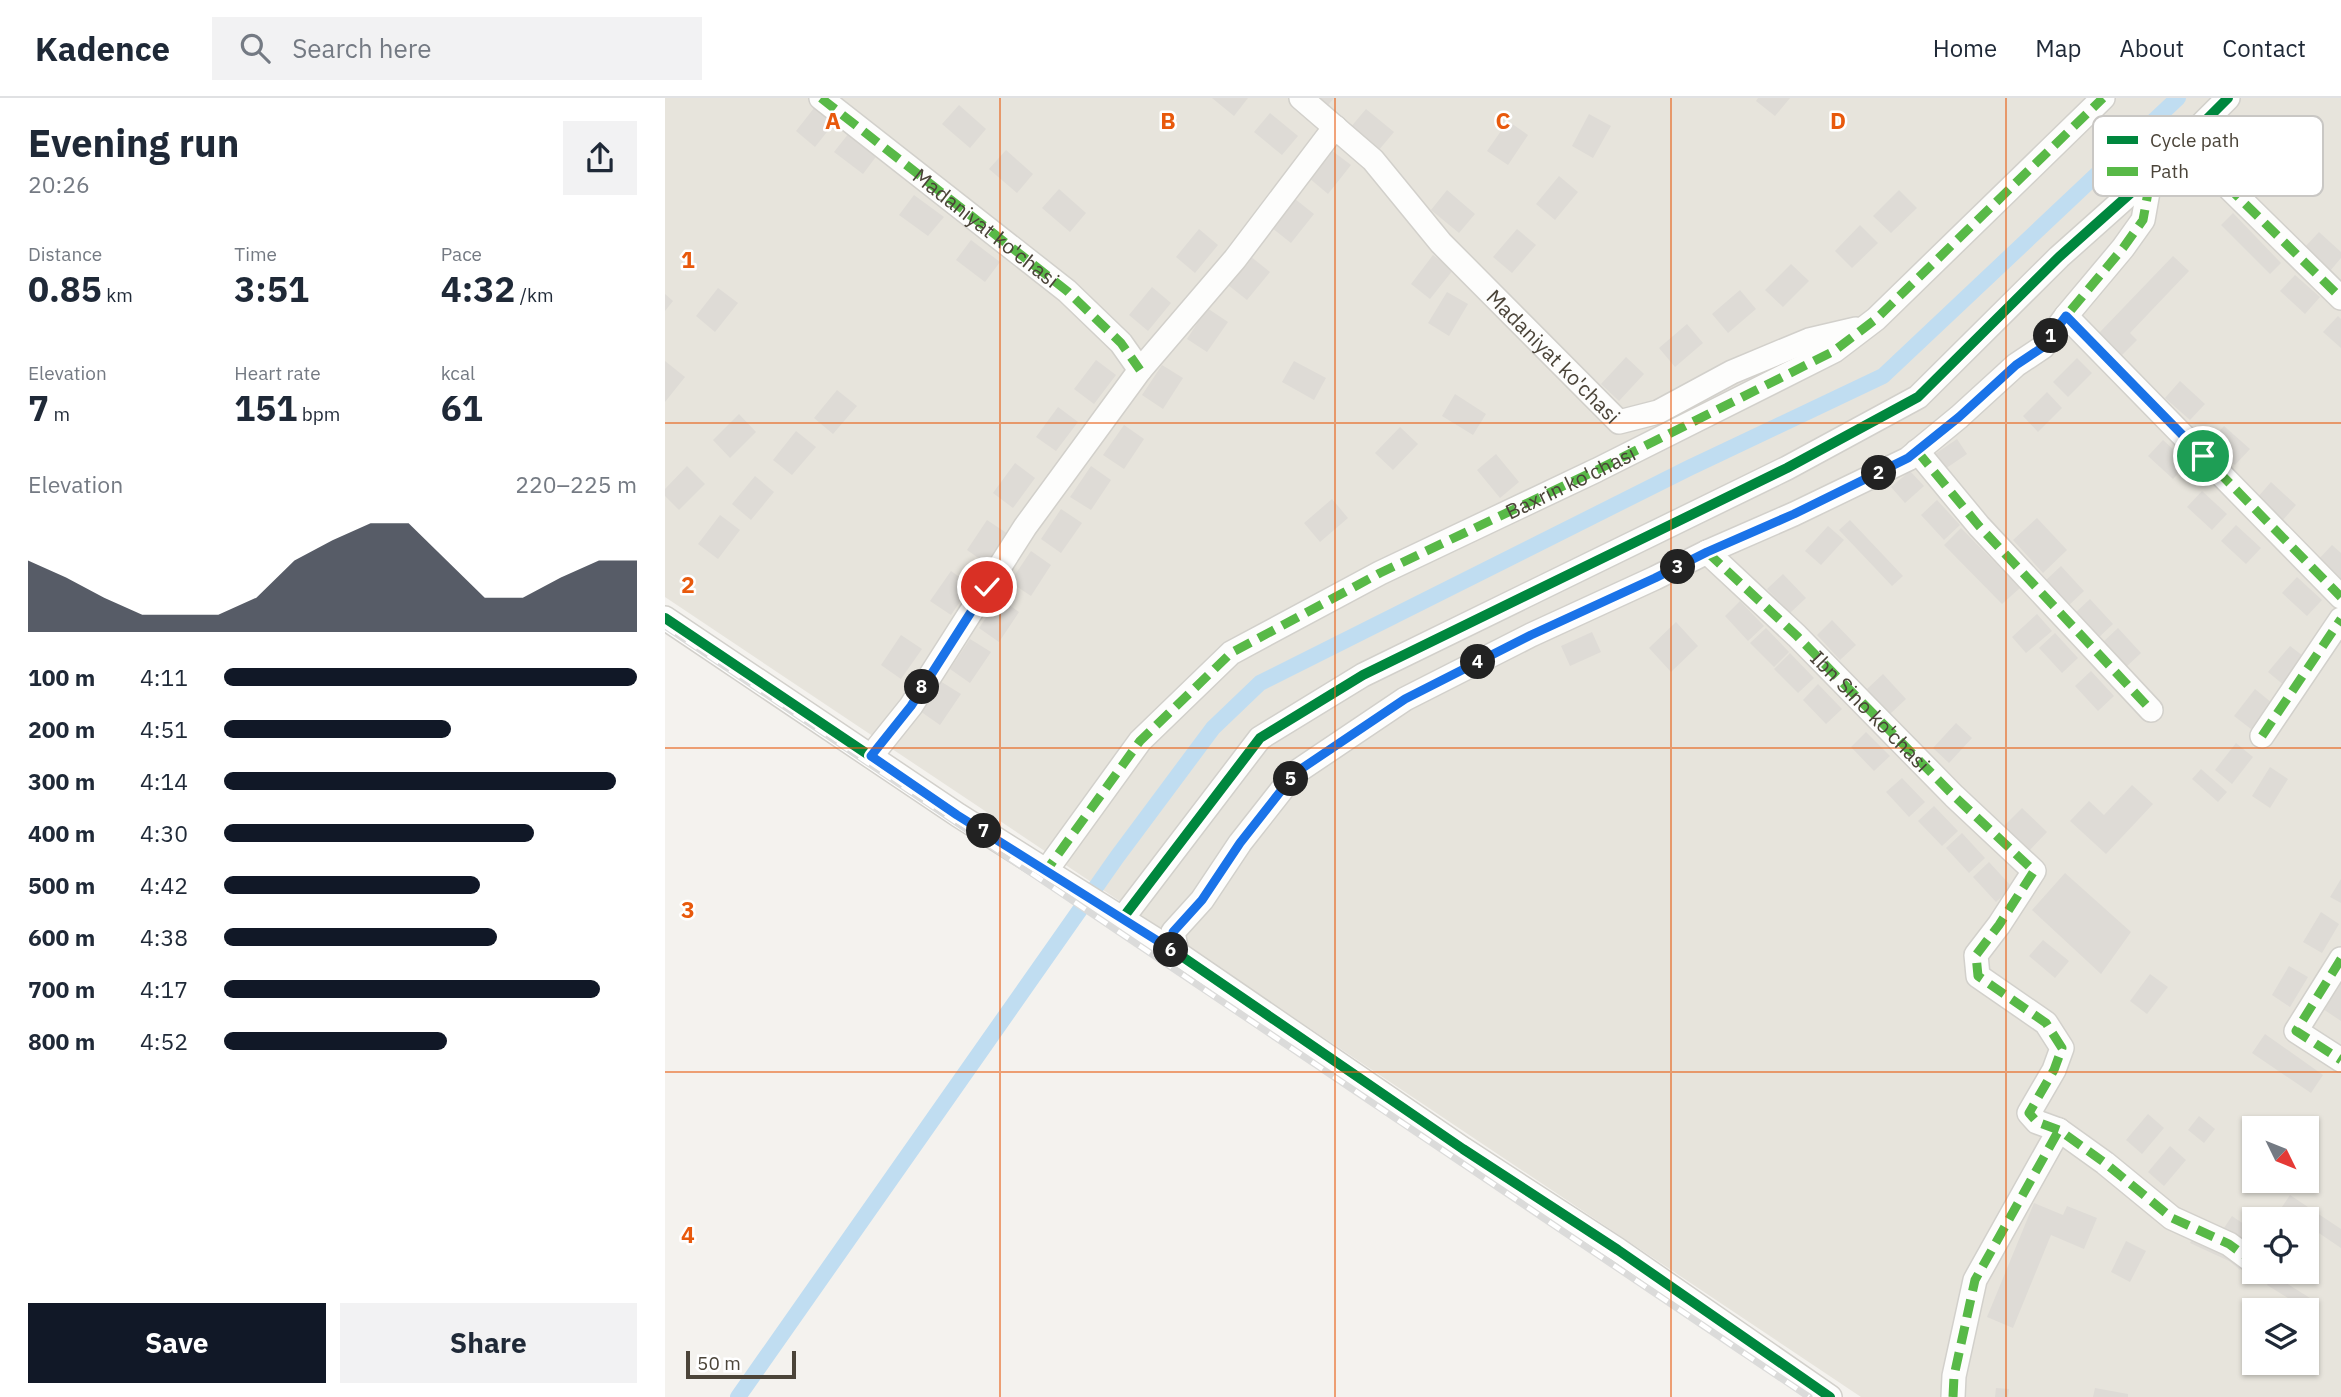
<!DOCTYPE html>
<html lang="en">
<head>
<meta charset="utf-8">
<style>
  :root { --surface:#fff; --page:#f2f2f3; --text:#1f2937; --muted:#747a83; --line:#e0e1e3; --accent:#111827 }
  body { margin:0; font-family:"IBM Plex Sans",sans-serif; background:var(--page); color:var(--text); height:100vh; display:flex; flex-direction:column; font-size:26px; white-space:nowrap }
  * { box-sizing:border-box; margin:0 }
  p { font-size:23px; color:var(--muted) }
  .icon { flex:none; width:38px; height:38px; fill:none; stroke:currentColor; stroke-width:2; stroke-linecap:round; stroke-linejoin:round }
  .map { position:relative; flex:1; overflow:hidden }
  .sheet { display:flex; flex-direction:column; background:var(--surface); width:665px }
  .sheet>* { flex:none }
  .needle { width:46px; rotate:133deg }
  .buttons { position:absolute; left:1577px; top:1018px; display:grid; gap:14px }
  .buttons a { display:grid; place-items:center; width:77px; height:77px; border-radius:0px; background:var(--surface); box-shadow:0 2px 5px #0004; font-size:35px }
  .scale { position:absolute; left:21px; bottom:18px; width:110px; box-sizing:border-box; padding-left:7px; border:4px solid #4b4439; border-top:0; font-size:19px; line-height:24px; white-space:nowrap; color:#4b4439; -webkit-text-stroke:5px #fff; paint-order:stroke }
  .pin { position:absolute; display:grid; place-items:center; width:60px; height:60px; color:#fff; margin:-30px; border:4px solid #fff; border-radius:50%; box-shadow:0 2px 7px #0007 }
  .km { position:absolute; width:35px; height:35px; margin:-18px; border-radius:50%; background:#222; color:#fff; font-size:19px; line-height:35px; text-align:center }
  .round { display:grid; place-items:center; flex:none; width:74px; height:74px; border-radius:0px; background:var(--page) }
  .head { display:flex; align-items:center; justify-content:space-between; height:119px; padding:0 28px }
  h1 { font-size:38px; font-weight:700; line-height:52px }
  .metrics { display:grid; grid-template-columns:repeat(3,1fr); gap:10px; height:119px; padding:7px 28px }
  .metrics div { display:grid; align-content:center }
  .metrics b { font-size:35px; font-weight:700 }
  .metrics small { font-size:19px; font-weight:400 }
  .metrics p { font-size:19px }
  .chart { height:196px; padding:14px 28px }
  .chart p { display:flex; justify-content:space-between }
  .chart svg { width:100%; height:126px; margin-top:7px; fill:var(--accent); opacity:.7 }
  .cta { display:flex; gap:14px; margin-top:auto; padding:14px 28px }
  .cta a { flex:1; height:80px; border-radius:0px; background:var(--accent); color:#fff; font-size:28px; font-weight:700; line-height:80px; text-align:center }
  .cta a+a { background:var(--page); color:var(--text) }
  ul { padding:0 28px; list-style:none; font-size:23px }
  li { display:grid; grid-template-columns:112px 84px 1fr; align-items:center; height:52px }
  li i { height:18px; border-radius:9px; background:var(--accent) }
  header { display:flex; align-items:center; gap:42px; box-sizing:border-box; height:98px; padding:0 35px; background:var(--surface); border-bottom:2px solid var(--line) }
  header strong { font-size:33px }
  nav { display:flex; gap:38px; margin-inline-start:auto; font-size:24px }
  .search { width:490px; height:63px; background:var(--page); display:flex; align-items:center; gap:18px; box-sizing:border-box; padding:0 24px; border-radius:0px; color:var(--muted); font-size:26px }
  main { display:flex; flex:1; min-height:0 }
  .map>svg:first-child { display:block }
  .residential { fill:#e7e4dc; fill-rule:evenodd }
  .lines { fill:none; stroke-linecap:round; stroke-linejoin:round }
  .canal { stroke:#c0ddf1; stroke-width:16 }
  .building { fill:#dedbd6 }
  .minor-casing { stroke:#d2d0cb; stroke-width:26 }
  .minor { stroke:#fdfdfc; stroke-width:23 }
  .rail-casing { stroke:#dbdbda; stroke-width:7 }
  .rail { stroke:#fff; stroke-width:4.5; stroke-dasharray:13; stroke-linecap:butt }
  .quiet { stroke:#58b947; stroke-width:9; stroke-dasharray:18 9; stroke-linecap:butt }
  .cycleway-casing { stroke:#fff; stroke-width:15 }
  .cycleway { stroke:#00873e; stroke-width:10 }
  .route-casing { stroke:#fff; stroke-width:14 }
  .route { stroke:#1a73e8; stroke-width:9 }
  .grid { fill:none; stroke:#e8590c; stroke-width:2; stroke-opacity:0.55 }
  .labels { text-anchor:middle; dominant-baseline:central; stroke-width:5; stroke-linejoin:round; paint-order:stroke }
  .street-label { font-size:21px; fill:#4b4439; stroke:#fff }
  .key { fill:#fff; stroke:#c9c7c4; stroke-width:2 }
  .key-label { font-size:19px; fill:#4b4439 }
  .grid-label { font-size:23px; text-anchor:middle; font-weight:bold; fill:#e8590c; stroke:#fff; stroke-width:5; stroke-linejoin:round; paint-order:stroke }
</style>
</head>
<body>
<header>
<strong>Kadence</strong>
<div class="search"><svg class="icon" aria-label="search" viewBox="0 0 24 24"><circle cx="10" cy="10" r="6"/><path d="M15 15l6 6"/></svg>Search here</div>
<nav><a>Home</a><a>Map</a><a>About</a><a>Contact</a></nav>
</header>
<main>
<section class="sheet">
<div class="head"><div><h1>Evening run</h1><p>20:26</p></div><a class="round"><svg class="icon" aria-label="share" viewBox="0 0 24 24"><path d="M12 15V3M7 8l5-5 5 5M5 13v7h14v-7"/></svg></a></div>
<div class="metrics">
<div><p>Distance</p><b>0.85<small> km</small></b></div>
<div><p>Time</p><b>3:51</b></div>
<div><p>Pace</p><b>4:32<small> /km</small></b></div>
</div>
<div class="metrics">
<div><p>Elevation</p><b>7<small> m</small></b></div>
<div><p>Heart rate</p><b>151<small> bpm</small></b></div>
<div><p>kcal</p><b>61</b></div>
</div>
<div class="chart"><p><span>Elevation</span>220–225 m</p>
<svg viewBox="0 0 160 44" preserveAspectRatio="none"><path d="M0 44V19L10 25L20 32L30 38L40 38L50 38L60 32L70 19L80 12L90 6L100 6L110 19L120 32L130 32L140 25L150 19L160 19V44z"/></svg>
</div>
<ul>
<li><b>100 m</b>4:11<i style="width:100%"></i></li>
<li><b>200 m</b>4:51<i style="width:55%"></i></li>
<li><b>300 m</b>4:14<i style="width:95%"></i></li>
<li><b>400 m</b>4:30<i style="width:75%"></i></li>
<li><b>500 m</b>4:42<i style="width:62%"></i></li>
<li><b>600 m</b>4:38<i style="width:66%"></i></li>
<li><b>700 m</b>4:17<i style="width:91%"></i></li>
<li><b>800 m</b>4:52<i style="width:54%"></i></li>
</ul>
<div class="cta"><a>Save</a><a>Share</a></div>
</section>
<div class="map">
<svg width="1676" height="1299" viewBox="0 0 1676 1299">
  <rect width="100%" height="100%" fill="#f4f2ee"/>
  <path class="residential" d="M0,0h1676v1299h-480l-1196,-800zM1589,1031h53v52h-53zM1589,1122h53v52h-53zM1589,1213h53v52h-53z"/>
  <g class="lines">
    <path class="canal" d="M73,1299l379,-540 96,-129 47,-45 429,-215 194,-92 295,-278"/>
  </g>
  <path class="building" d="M547,0h36l-14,18z
    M648,0h21l-9,11z
    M1093,0h32l-15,18 -19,-15z
    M153,5l20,15 -23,29 -19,-16z
    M294,7l27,24 -16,19 -28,-24z
    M701,11l28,23 -16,19 -28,-23z
    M605,15l28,23 -16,19 -28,-23z
    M924,16l22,12 -18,32 -21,-12z
    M843,23l20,14 -20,30 -21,-14z
    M184,35l29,21 -15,20 -29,-22z
    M341,52l27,24 -16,19 -28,-24z
    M666,52l20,15 -23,29 -19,-16z
    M894,78l19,16 -23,28 -19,-16z
    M394,91l27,24 -16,19 -28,-24z
    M782,92l28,24 -16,19 -28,-23z
    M1234,92l18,18 -26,25 -18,-17z
    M249,97l30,22 -16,19 -29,-21z
    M630,101l19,15 -23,29 -19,-15z
    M1568,115l48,50 -11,11 -49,-49z
    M1195,127l18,18 -26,25 -17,-17z
    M534,131l19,16 -23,28 -19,-16z
    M852,131l19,16 -24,28 -19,-16z
    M1654,134l22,20v6l-11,13 -26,-23z
    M306,142l29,22 -15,20 -29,-22z
    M768,157l20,15 -23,29 -19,-15z
    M585,158l20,16 -23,28 -19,-15z
    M1508,158l16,15 -59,62 7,7 -15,15 -23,-22z
    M1126,166l18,17 -26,26 -18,-17z
    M1630,177l25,22 -15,17 -25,-23z
    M487,189l19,16 -23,28 -19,-16z
    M53,190l20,15 -23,29 -19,-16z
    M1075,192l16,19 -28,24 -16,-19z
    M782,194l21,12 -19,32 -21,-13z
    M0,196l8,7 -8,10z
    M542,210l21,14 -21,30 -20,-13z
    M1673,218l3,3v29l-18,-16z
    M1022,226l16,19 -28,24 -16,-19z
    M961,259l18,17 -25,27 -18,-17z
    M1412,260l15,15 -24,24 -15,-15z
    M431,262l20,15 -22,29 -20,-15z
    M0,263l20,16 -20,25z
    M629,263l32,17 -12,22 -32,-18z
    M497,267l21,13 -20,31 -21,-14z
    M1515,283l25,23 -15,16 -25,-22z
    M172,292l20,16 -24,28 -19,-16z
    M1382,294l15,16 -24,24 -15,-16z
    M790,296l31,20 -13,21 -31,-19z
    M393,309l20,15 -22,29 -20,-14z
    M74,316l17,18 -26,26 -17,-18z
    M459,327l20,14 -20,30 -21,-14z
    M1559,328l26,23 -15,16 -25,-23z
    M735,329l18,17 -25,26 -18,-17z
    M131,333l20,16 -24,28 -19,-15z
    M1292,341l10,15 -22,15 -10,-15z
    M1498,342l25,23 -15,16 -25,-23z
    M831,356l23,28 -19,16 -23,-28z
    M350,365l20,15 -22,30 -20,-15z
    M22,368l18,18 -26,26 -14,-14v-7z
    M426,368l20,14 -20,30 -21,-13z
    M1245,373l14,15 -19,17 -14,-16z
    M90,378l19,16 -23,28 -19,-16z
    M1606,384l25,23 -14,16 -25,-23z
    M1537,393l25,23 -15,16 -25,-23z
    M667,401l16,19 -28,24 -16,-19z
    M1272,402l23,25 -16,15 -23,-25z
    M396,411l21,14 -21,30 -20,-14z
    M55,417l20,15 -22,29 -20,-15z
    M1372,420l30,32 -24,23 -30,-33z
    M322,422l21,14 -21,30 -20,-14z
    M1185,422l53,56 -11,10 -53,-56z
    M1571,427l25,23 -15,16 -25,-23z
    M1163,428l16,14 -23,25 -16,-14z
    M1296,430l59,60 -18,16 -58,-59z
    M1667,447l9,8v29l-24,-21z
    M366,453l20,14 -20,31 -21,-14z
    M1396,468l23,25 -16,15 -23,-25z
    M286,473l20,14 -20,30 -21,-14z
    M1118,476l23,24 -16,15 -23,-24z
    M1632,479l25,23 -15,16 -25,-23z
    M334,500l20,14 -20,30 -20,-14z
    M1425,501l23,25 -16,15 -23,-25z
    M1075,503l24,25 -16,15 -23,-25z
    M1372,516l15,17 -26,22 -14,-16z
    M1167,522l24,25 -16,15 -23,-25z
    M1011,524l22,24 -27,26 -22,-24z
    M1101,530l23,24 -15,15 -24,-24z
    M1453,530l23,25 -16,15 -23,-25z
    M927,534l9,20 -31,14 -9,-20z
    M1390,535l23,25 -16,15 -23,-25z
    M236,537l21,14 -21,30 -20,-14z
    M305,541l21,13 -21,31 -20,-14z
    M1625,548l17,13 -22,27 -17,-14z
    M1125,555l24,25 -16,15 -24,-24z
    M1426,573l23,25 -16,15 -23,-25z
    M1218,576l23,25 -16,15 -23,-25z
    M275,583l21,13 -21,31 -20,-14z
    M1153,586l24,25 -16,15 -23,-24z
    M1590,591l17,14 -21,26 -17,-13z
    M1291,625l16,15 -23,25 -16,-15z
    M1201,634l24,24 -16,15 -23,-24z
    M1571,645l17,14 -21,27 -17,-14z
    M1605,669l18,12 -18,29 -18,-12z
    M1536,671l26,23 -9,10 -26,-23z
    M1237,680l23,24 -16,15 -23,-25z
    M1467,687l21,19 -47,50 -36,-33 19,-20 15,14z
    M1269,708l24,25 -16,15 -24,-25z
    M1357,710l25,24 -19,20 -25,-25z
    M1297,735l23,25 -16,15 -23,-25z
    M1324,764l23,25 -16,15 -23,-25z
    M1400,775l66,59 -30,42 -69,-64z
    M1676,781v24l-11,-6z
    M1656,814l18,12 -17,29 -19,-11z
    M1378,842l26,21 -14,17 -26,-22z
    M1624,868l19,11 -18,30 -18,-12z
    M1485,876l18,13 -21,27 -17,-13z
    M1676,882v41l-18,-12z
    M1600,936l58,41 -12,18 -59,-40z
    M1483,1016l16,14 -22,26 -16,-14z
    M1534,1018l16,13 -11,14 -16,-13z
    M1505,1048l16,14 -22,26 -16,-14z
    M1625,1097l51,34v19l-34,-23v-5h-7l-18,-13z
    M1369,1105l29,12 4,-9 30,12 -13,31 -33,-14 -38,93 -26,-11z
    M1567,1118l22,15v14l-6,8 -28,-19z
    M1529,1138l50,26 -4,8 -11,-9 -39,-18z
    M1461,1143l20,10 -16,31 -19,-10z
    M1608,1177l37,23 -6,10 -37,-23z
    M1331,1290l13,1 -1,8h-13z
    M1430,1290l33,6v3h-35z"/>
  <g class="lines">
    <g class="minor-casing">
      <g id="minor">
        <path id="s1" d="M156,0l246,193 54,52 19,27"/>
        <path id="s2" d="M636,0l72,62 68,83 178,179 39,-10 74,-40 77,-32 47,-11"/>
        <path d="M1561,87l115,113"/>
        <path d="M1401,218l275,281"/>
        <path d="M1252,353l62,75 172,184"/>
        <path d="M1042,454l90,84 157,160 80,75 -35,54 -23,30 2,21 68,47 16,25 -8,22 -25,43 8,9 22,8 46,33 67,55 57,26 23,17"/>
        <path d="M0,520l293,197 219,138 286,196 155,101 212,147"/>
        <path d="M1597,638l79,-117"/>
        <path d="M206,658l40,-50 114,-179 115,-157 95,-111 100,-132"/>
        <path id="s3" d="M381,773l94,-130 91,-88 149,-80 217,-103 237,-119 42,-32 227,-221"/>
        <path d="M457,821l138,-181 103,-63 424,-207 131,-71 141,-140 92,-82 77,-77"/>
        <path d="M512,855l-4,-21 29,-32 38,-57 55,-70 110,-74 126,-64 124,-57 52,-26 87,-38 114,-55 51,-42 57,-52 27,-18 23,-31 57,-68 20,-28 8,-45"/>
        <path d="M1676,861l-45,72 45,29"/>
        <path d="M1288,1299l1,-21 21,-96 84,-150"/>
      </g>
    </g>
    <use href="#minor" class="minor"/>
    <g class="rail-casing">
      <path id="rail" d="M0,528l1144,771"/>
    </g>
    <use href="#rail" class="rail"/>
    <g class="quiet">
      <path d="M156,0l246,193 54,52 19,27"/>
      <path d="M1561,87l115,113"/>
      <path d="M1401,218l275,281"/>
      <path d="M1252,353l62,75 172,184"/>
      <path id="s4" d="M1042,454l90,84 157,160 80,75 -35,54 -23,30 2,21 68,47 16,25 -8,22 -25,43 8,9 22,8 46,33 67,55 57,26 23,17"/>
      <path d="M1597,638l79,-117"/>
      <path d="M386,776l-5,-3 94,-130 91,-88 149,-80 217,-103 237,-119 42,-32 227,-221"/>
      <path d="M512,855l-4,-21 29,-32 38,-57 55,-70 110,-74 126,-64 124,-57 52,-26 87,-38 114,-55 51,-42 57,-52 27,-18 23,-31 57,-68 20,-28 8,-44"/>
      <path d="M1676,861l-45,72 45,29"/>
      <path d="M1288,1299l1,-21 21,-96 84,-150"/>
    </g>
    <g class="cycleway-casing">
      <path id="cycleway" d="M0,520l293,197 219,138 286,196 155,101 212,147
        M457,821l138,-181 103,-63 424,-207 131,-71 141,-140 92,-82 77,-77"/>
    </g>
    <use href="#cycleway" class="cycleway"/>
  </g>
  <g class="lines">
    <g class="route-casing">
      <path id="route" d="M322,489l-76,119 -40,50 86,59 220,138 -4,-21 29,-32 38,-57 55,-70 110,-74 126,-64 124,-57 52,-26 87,-38 114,-56 51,-41 57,-52 27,-18 23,-31 137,140"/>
    </g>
    <use href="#route" class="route"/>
  </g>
  <path class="grid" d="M335,0v1299M670,0v1299M1006,0v1299M1341,0v1299M0,325h1676M0,650h1676M0,974h1676"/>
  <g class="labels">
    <g class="street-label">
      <text stroke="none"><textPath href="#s1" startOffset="210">Madaniyat ko'chasi</textPath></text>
      <text stroke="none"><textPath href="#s2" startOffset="362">Madaniyat ko'chasi</textPath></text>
      <text stroke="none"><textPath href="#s3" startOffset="667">Baxrin ko'chasi</textPath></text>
      <text stroke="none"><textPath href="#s4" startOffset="228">Ibn Sino ko'chasi</textPath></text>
    </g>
  </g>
  <rect x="1428" y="18" width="230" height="80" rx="10" class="key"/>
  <rect x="1442" y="38" width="31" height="8" fill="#00873e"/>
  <rect x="1442" y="69" width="31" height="9" fill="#58b947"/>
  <g class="key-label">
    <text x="1485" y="49">Cycle path</text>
    <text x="1485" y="80">Path</text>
  </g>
  <g class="grid-label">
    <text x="168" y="31">A</text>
    <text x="503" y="31">B</text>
    <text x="838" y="31">C</text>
    <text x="1173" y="31">D</text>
    <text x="23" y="170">1</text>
    <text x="23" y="495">2</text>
    <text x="23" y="820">3</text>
    <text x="23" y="1145">4</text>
  </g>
</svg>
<div class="buttons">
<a><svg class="needle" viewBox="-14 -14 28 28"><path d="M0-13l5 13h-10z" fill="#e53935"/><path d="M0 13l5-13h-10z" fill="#747a83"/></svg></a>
<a><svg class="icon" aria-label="locate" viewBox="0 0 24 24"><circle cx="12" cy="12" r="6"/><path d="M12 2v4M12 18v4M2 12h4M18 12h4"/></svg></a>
<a><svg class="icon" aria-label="layers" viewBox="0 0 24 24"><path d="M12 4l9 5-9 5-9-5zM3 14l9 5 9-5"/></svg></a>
</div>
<div class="scale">50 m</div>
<div class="pin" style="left:1538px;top:358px;background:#1e9e55"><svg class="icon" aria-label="arrive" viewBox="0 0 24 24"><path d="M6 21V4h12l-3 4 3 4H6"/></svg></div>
<div class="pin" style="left:322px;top:489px;background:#d93025"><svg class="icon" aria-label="check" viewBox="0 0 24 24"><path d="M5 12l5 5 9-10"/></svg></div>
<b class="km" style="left:1386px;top:238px">1</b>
<b class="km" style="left:1214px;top:375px">2</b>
<b class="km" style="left:1013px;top:469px">3</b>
<b class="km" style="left:813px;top:564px">4</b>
<b class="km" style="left:626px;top:681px">5</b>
<b class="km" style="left:506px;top:852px">6</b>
<b class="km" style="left:319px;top:733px">7</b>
<b class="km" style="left:257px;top:589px">8</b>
</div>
</main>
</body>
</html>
